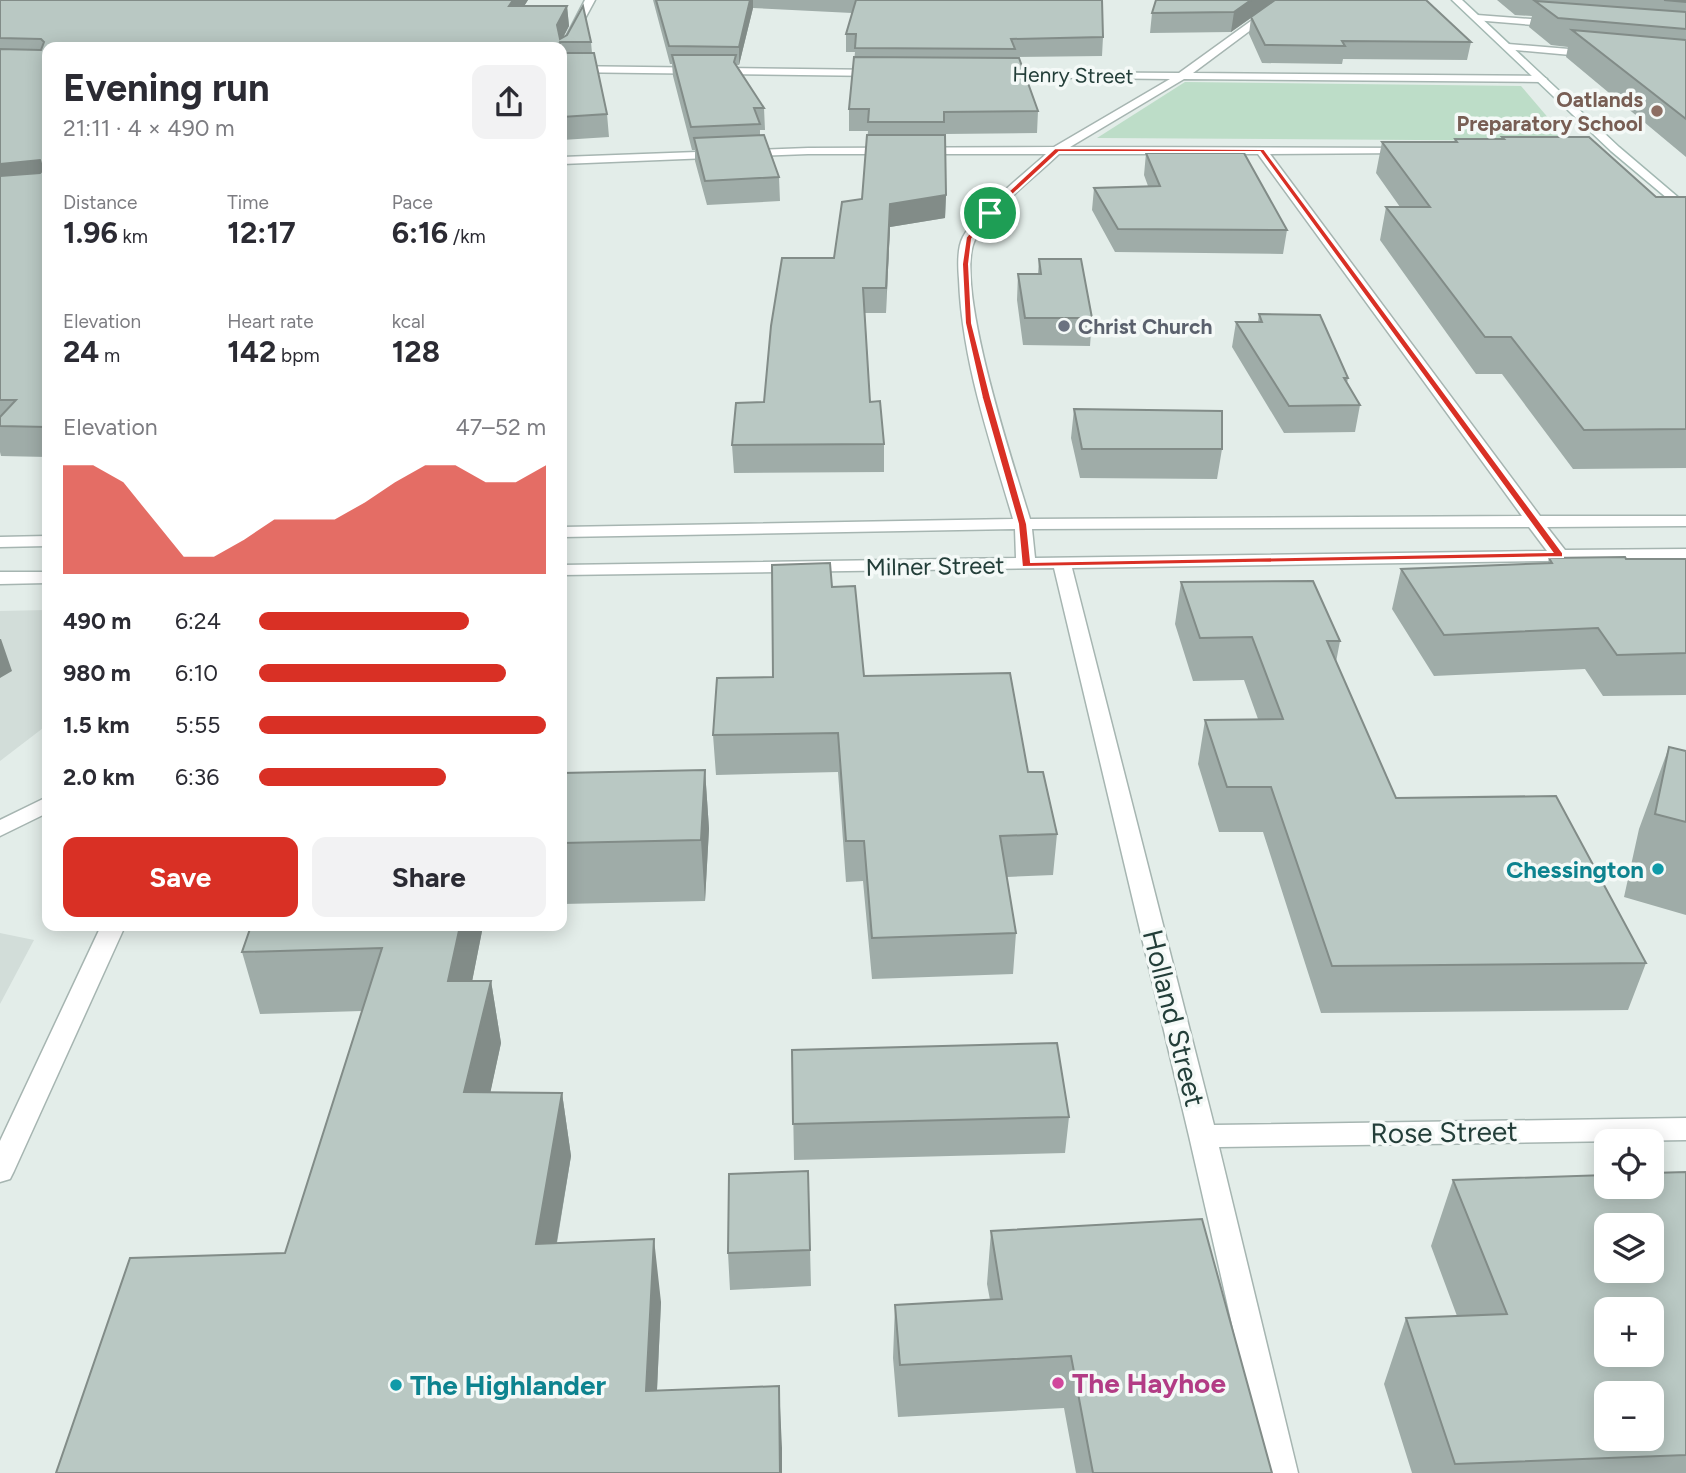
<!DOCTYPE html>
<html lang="en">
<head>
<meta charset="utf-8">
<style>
  :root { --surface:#fff; --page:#f2f2f3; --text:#2b2b33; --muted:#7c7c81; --accent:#d93025 }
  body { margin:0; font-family:Figtree,sans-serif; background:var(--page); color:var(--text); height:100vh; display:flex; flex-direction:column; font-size:26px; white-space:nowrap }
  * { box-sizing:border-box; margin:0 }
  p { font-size:23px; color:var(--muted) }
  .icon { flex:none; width:38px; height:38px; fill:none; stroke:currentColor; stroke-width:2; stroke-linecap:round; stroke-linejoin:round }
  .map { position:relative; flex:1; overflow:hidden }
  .sheet { position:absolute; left:42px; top:42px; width:525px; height:889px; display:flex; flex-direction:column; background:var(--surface); border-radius:14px; box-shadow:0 4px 18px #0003 }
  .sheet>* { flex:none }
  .controls { position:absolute; left:1594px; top:1129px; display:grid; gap:14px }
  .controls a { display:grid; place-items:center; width:70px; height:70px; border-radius:14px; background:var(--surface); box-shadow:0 4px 18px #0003; font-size:35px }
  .pin { position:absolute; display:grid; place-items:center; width:60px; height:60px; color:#fff; margin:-30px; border:4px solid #fff; border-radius:50%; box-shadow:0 2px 7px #0007 }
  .round { display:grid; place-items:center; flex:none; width:74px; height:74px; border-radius:14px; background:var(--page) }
  .head { display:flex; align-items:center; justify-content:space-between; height:119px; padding:0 21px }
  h1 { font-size:38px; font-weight:700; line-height:52px }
  .metrics { display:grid; grid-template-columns:repeat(3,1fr); gap:10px; height:119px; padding:7px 21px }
  .metrics div { display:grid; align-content:center }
  .metrics b { font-size:30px; font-weight:700 }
  .metrics small { font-size:19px; font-weight:400 }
  .metrics p { font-size:19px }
  .chart { height:196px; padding:14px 21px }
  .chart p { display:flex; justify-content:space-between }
  .chart svg { width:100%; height:126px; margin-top:7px; fill:var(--accent); opacity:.7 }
  .button { display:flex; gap:14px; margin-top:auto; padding:14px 21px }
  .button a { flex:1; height:80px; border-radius:14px; background:var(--accent); color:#fff; font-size:28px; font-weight:700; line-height:80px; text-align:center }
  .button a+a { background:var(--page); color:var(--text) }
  ul { padding:0 21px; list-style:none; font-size:23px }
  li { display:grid; grid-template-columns:112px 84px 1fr; align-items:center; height:52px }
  li i { height:18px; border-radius:9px; background:var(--accent) }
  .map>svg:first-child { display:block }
  .built { fill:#d2ddd9 }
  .green { fill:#bdddc8 }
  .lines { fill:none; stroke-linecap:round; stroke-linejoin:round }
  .street-casing { stroke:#a6b5b1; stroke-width:3 }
  .secondary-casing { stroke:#a2b8b2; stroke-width:3 }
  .street { fill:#fff; fill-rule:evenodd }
  .secondary { fill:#fff; fill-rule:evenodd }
  .wall { fill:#9faca8 }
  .shaded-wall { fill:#828c88 }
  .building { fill:#b9c8c3; stroke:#828c88; stroke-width:2; fill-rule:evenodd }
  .route { fill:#d93025; stroke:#fff; stroke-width:2; fill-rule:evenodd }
  .education-dot { fill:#8d6e63; stroke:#f4f9f7; stroke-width:2.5 }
  .worship-dot { fill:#6b7280; stroke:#f4f9f7; stroke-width:2.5 }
  .culture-dot { fill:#0f9aa8; stroke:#f4f9f7; stroke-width:2.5 }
  .hotel-dot { fill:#d1479c; stroke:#f4f9f7; stroke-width:2.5 }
  .labels { text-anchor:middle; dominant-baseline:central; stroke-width:7; stroke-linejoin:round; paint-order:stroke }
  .far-street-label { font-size:21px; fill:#233e39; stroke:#f4f9f7 }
  .far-education-label { font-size:21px; font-weight:bold; fill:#785e54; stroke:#f4f9f7; text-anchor:end }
  .far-worship-label { font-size:21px; font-weight:bold; fill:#5b616d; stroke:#f4f9f7; text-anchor:start }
  .street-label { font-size:24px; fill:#233e39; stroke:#f4f9f7 }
  .culture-label { font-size:24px; font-weight:bold; fill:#0d838f; stroke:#f4f9f7; text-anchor:end }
  .near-street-label { font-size:28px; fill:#233e39; stroke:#f4f9f7 }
  .near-hotel-label { font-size:28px; font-weight:bold; fill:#b23c85; stroke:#f4f9f7; text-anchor:start }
  .near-culture-label { font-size:28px; font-weight:bold; fill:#0d838f; stroke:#f4f9f7; text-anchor:start }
</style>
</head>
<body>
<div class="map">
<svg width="1686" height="1473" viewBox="0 0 1686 1473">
  <rect width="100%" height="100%" fill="#e3ede9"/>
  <path class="built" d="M47,610v115l-47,36v-150z
    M0,933l34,7 -34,64z"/>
  <path class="green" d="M1185,82l336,4 47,55 -471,-3z"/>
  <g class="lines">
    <g class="street-casing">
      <path id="street" d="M585,0h10l-20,37h-6l-2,-2z
        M1280,0h11l-98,73 349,3 5,3 -5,3 -358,-3 -114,68 341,1v4l-4,1 -137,1 270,362h146v10l-139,1 18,23 121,-1v10l-614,9 142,557 472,-7v22l-467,7 79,326h-32l-77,-337 -135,-568 -492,7v-10l454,-7 -1,-29 -453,8v-10l451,-8c-23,-79 -51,-157 -54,-240 -1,-12 -2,-31 4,-42 15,-27 59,-61 83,-83h-238l-246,10v-7l246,-9 246,-1 116,-68 -172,-2 -4,-1v-4l185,1zM1059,154h199l264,362 -492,3c-15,-50 -79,-240 -54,-281 19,-31 57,-59 83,-84zM1529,527l18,24 -512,7 -3,-29z
        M1477,15l81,6 5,3 -5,3 -84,-7v-4z
        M1508,44l85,7 5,3 -5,3 -88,-8 -2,-2z
        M562,66l317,4 5,3 -5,3 -317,-4z
        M47,536v10l-47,1v-10z
        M0,572h47v11l-47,1z
        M47,797v16l-47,23v-16z
        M101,926h24l-111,245 -4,8 -10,3v-41z"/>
    </g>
    <g class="secondary-casing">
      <path id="secondary" d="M1452,0h10l157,147 67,57v10l-75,-63z"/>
    </g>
    <use href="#street" class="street"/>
    <use href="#secondary" class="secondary"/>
  </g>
  <path class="wall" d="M0,0h528l-4,6h43l2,20 -6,12 28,4 1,11 15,61 2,23 -47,3v-93h-515v410l-46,-1 -1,-4z
    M653,0h449l1,37 -1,19 -88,1 24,54 -1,22 -93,1 2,61 -1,23 -55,9 -4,86h-21l5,89 14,42v28l-150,1 -2,-28 32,-43 98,-203 6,-68h-19v-22l6,-57h-9v-18l6,-21 -99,-5 -14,57h-3l28,43 1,22h-5v6l19,41 1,24 -73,4 -12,-44v-11h-3l-19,-74 -1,-12h-2z
    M1156,0l315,42 -4,18 -124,-1 -1,5 -80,-1 -13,-29 2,-16 -20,14 -81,1 2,-20z
    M1497,0h189v157l-120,-100 2,-10 -17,-2 -22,-18 3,-11 -17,-1z
    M1502,137l154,60h30v271l-113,1 -71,-95h-26l-96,-134 6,-33h14l-24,-34 6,-31h72l1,-3h46z
    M1146,153l141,77 -4,24 -168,-2 -23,-42 2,-22 54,-2 -4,-11z
    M1039,259l53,59 -2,28 -67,-1 -6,-45 1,-26h20z
    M1259,314l89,64 -1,5 13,22 -5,27 -71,1 -52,-86 4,-25h22z
    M1074,409l148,40 -5,30 -137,-1 -9,-40z
    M1549,558l137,1v136l-83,1 -18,-27 -151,7 -42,-67 9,-40 147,-6z
    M1181,582l159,59 -4,21 60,136 250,165 -18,47 -307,3 -58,-181h-44l-21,-68 7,-44 53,-1 -14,-39 -51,1 -18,-57z
    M864,676l164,96 29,62 -4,41 -46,2 9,56 -3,41 -141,5 -9,-98 -17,1 -8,-110 -122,3 -3,-40 60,-58z
    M1669,747l17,4v164l-62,-18 15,-68z
    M705,770l4,59 -4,72 -143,3v-131z
    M251,926h232l-11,55h19l10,62 -11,50h72l9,63 -14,87 104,59 -4,89 122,-5 3,87h-726l229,-220 77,-242 -102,3 -18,-62z
    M792,1050l277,67 -4,36 -271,7z
    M808,1171l3,115 -81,4 -2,-37z
    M1686,1172v301h-274l-28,-89 22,-66 51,-2 -26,-70 22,-66z
    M991,1231l281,242h-196l-12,-65 -166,9 -5,-59 2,-53 95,-5 -3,-16z"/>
  <path class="shaded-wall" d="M513,0h15l-17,27 -2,-21z
    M750,0h3v8l-14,57v-18z
    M1251,0h25l-45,32 3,-20z
    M567,6l2,20 -9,17 1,4h-3l-1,-22z
    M40,160l7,24 -47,5v-25z
    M946,195l-1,23 -55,9 -4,86 4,-109z
    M0,639h1l11,32 -12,7z
    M705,770l4,59 -4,72 -4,-61z
    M460,926h23l-23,117 -12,-62z
    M491,981l10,62 -24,112 -13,-63z
    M562,1093l9,63 -25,150 -10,-62z
    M654,1239l7,63 -7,152 -8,-63z
    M779,1386l3,62v25h-2z"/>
  <path class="building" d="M0,0h513l-4,6h58l-10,19 3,14 7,-4 16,-29 8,36h-31l-2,5h-511v380l-47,-1v-9l16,-17h-16v-224l40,-3 3,-3 -3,-10 -40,4v-115l41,1 3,-8 -3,-3 -41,-1z
    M656,0h94l-11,47 -70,-1z
    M856,0h246l1,37 -92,2 4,10 -160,-1 1,-14h-10z
    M1156,0h95l-17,12 -82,1z
    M1275,0h151l45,42 -129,-1 3,5 -80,-1 -14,-28z
    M1664,0h22v2z
    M1535,1l151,11v17l-128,-11z
    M1572,30l114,10v79z
    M562,53h32l13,61 -45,3z
    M672,55h64l-2,7 30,46h-10l6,16 -69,3z
    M854,57l165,1 19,53 -94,1v10h-76l1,-13h-20z
    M764,135l15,42 -74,4 -11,-43z
    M867,135h78l1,60 -56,9 -4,84h-23l7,114 10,-1 4,43 -152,1 4,-42 28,-1 7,-76 11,-68h52l8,-56 20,-3z
    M1502,137h87l67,60h30v232l-102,1 -73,-93h-26l-99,-130h44l-48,-65h75l-2,-3h49z
    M1146,153h98l43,77 -169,-1 -24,-41 66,-2z
    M1039,259h42l11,59h-67l-7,-44h23z
    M1259,314l61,1 28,63h-4l16,27 -71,1 -53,-84h26z
    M1074,409l148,2v38h-140z
    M1625,557l1,2h60v94l-69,2 -19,-27 -154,7 -43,-66 151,-6 -3,-5z
    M830,563l2,24 23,-1 9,90 146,-3 18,99h15l14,62 -57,2 16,97 -144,5 -8,-97h-18l-8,-108 -125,2 4,-57 56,-1 -1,-112z
    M1313,581l27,60h-13l69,157 160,-2 90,167 -314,3 -61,-179h-44l-22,-67 78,-1 -31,-82 -52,1 -19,-56z
    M1669,747l17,4v71l-31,-8z
    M705,770l-4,70 -139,3v-70z
    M251,926h209l-12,55h43l-27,111 98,1 -26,151 118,-5 -8,152 133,-5 1,87h-724l74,-215 155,-5 97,-305 -140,4z
    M1057,1043l12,74 -276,7 -1,-74z
    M808,1171l2,79 -82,3 1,-79z
    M1686,1172v283l-231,9 -49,-146 101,-4 -54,-134 153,-5v11h46v-13zM1606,1225h46v45h-46zM1606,1309h46v45h-46zM1606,1393h46v45h-46z
    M1202,1219l70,254h-179l-22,-117 -171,9 -5,-60 107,-6 -11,-68z"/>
  <path class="route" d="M1055,148l209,1 299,404v4l-541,10 -4,-43 -36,-126 -17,-75 -3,-59 4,-27 21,-26zM1059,152h201l292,400 -521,10 -4,-38 -36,-126 -19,-75 -3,-59 3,-25 20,-25z"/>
  <circle class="education-dot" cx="1657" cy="111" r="7"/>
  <circle class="worship-dot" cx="1064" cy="326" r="7"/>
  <g class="culture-dot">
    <circle cx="1658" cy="869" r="7"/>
    <circle cx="396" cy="1385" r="7"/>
  </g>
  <circle class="hotel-dot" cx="1058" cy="1383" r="7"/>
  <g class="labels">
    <g class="far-street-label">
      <text transform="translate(1073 75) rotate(1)">Henry Street</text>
    </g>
    <g class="far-education-label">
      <text x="1643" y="99">Oatlands<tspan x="1643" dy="24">Preparatory School</tspan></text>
    </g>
    <g class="far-worship-label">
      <text x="1078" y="326">Christ Church</text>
    </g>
    <g class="street-label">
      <text transform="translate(935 566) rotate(-1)">Milner Street</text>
    </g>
    <g class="culture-label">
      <text x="1644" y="869">Chessington</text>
    </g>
    <g class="near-street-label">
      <text transform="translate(1174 1018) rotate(76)">Holland Street</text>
      <text transform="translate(1444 1132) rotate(-1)">Rose Street</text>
    </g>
    <g class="near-hotel-label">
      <text x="1072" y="1383">The Hayhoe</text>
    </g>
    <g class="near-culture-label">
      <text x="410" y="1385">The Highlander</text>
    </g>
  </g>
</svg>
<div class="controls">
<a><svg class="icon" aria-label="locate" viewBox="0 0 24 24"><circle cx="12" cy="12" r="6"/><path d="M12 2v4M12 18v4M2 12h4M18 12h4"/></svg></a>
<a><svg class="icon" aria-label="layers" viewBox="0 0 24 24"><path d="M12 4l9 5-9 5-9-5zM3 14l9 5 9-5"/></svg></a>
<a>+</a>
<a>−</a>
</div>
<div class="pin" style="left:990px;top:213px;background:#1e9e55"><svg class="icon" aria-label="arrive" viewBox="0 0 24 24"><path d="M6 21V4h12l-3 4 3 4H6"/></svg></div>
<section class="sheet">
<div class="head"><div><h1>Evening run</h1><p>21:11 · 4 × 490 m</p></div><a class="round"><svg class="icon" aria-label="share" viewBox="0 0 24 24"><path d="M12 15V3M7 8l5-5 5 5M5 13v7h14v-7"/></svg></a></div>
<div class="metrics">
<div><p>Distance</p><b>1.96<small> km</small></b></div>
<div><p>Time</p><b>12:17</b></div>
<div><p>Pace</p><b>6:16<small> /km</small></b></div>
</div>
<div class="metrics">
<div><p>Elevation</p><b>24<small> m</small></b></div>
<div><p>Heart rate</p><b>142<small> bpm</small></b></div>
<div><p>kcal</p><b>128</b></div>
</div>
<div class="chart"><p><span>Elevation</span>47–52 m</p>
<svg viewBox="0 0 160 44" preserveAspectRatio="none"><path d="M0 44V6L10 6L20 12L30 25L40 38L50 38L60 32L70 25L80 25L90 25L100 19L110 12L120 6L130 6L140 12L150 12L160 6V44z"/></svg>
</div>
<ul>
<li><b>490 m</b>6:24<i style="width:73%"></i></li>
<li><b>980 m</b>6:10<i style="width:86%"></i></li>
<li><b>1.5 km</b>5:55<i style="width:100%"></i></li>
<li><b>2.0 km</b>6:36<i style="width:65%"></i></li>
</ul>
<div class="button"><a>Save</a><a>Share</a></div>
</section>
</div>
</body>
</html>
